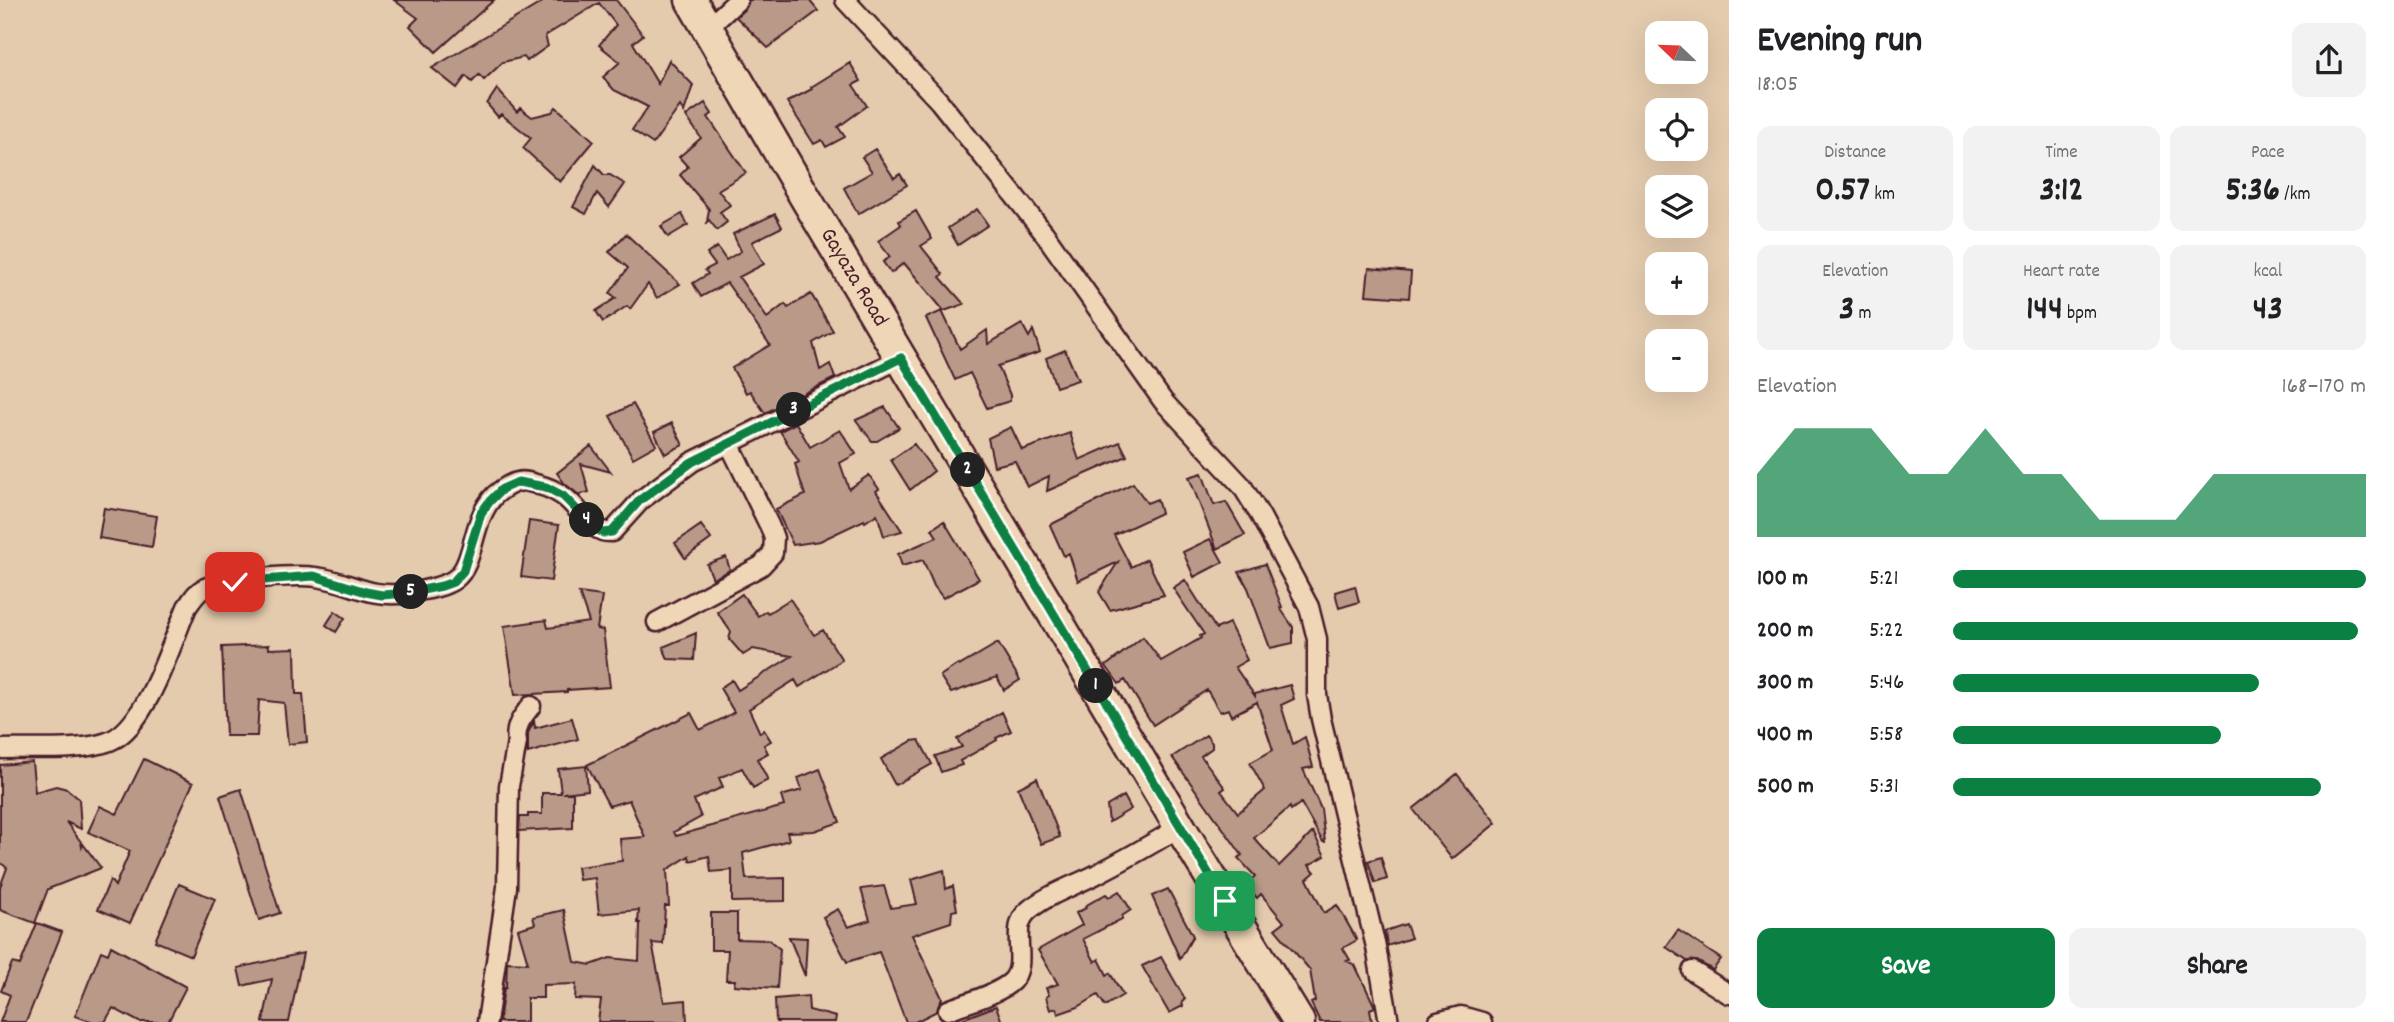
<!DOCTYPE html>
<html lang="en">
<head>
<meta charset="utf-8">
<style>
  :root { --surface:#fff; --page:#f2f2f2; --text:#202124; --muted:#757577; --accent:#0b8043 }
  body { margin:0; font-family:Dekko,sans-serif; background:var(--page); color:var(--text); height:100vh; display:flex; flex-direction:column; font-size:26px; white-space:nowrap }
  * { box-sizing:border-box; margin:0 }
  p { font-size:23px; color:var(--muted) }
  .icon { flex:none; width:38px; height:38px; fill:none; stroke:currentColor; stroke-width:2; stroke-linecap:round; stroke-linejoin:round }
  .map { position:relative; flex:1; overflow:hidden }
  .side { display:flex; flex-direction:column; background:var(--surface); width:665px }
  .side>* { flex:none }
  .needle { width:46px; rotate:293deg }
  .controls { position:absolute; left:1645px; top:21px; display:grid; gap:14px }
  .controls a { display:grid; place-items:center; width:63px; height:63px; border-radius:14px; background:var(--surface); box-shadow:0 7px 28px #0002; font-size:35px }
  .pin { position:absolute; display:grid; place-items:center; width:60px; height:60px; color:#fff; margin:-30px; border-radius:14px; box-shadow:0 4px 10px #0006 }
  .km { position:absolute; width:35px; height:35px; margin:-18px; border-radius:50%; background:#222; color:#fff; font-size:19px; line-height:35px; text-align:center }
  .round { display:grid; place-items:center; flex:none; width:74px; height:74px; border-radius:14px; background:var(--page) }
  .head { display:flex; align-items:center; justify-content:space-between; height:119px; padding:0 28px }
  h1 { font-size:38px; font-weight:700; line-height:52px }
  .figures { display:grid; grid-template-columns:repeat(3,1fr); gap:10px; height:119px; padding:7px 28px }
  .figures div { display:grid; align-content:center; border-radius:14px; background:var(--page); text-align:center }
  .figures b { font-size:35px; font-weight:700 }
  .figures small { font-size:19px; font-weight:400 }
  .figures p { font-size:19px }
  .chart { height:196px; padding:14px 28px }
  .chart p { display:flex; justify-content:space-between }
  .chart svg { width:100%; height:126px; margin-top:7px; fill:var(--accent); opacity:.7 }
  .button { display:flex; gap:14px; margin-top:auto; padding:14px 28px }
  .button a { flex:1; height:80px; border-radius:14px; background:var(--accent); color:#fff; font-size:28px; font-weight:700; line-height:80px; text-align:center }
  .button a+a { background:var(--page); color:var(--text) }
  ul { padding:0 28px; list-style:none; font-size:23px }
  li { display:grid; grid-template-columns:112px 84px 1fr; align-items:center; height:52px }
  li i { height:18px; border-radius:9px; background:var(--accent) }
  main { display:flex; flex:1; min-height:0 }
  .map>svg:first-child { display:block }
  .building { fill:#b99a89; stroke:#4a1f2b; stroke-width:2 }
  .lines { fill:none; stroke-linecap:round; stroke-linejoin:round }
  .street-casing { stroke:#4a1f2b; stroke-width:23 }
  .primary-casing { stroke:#4a1f2b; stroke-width:35 }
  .street { stroke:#eed6b6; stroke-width:18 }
  .primary { stroke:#eed6b6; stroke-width:30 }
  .route-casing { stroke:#fff; stroke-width:14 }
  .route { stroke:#0b8043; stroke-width:9 }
  .labels { text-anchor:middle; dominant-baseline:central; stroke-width:5; stroke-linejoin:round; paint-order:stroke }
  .street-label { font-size:23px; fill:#4a1f2b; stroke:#eed6b6 }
</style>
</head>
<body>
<main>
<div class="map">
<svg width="1729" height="1022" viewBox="0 0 1729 1022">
  <rect width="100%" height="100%" fill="#e4cbae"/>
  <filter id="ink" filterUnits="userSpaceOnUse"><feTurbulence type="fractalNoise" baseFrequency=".0143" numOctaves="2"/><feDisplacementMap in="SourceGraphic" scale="14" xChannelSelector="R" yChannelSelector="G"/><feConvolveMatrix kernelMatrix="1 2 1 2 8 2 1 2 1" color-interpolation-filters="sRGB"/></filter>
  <g filter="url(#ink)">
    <path class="building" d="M394,0h100l-58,52 -26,-26 8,-8z
      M546,0h70l27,35 -10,8 25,41 11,-24 24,25 -9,27 -4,-6 -27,38 -21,-14 16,-23 -34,-17 -11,-13 17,-15 -21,-17 17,-20 -17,-22 -54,33 3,10 -21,15 -3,-4 -21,5 -19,18 -5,-5 -7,7 -6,-6 -9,12 -25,-20z
      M749,0h60l9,11 -50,37 -32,-31 10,-9z
      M850,63l11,18 -8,4 14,21 -29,21 7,10 -19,10 -4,-7 -8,4 -27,-42 25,-13 -1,-2z
      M497,89l20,23 3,-4 12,9 20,-5 4,-5 38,34 -34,41 -37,-34 8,-10 -30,-24 -3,3 -11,-13z
      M705,103l7,11 -4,3 38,56 -28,17 12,15 -10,7 7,10 -10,8 -8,-10 -2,2 2,-13 -29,-34 8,-8 -9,-10 22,-19 -15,-22z
      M875,149l19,29 6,-4 7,11 -49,29 -14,-26 28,-16 -10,-15z
      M595,165l9,10h6l15,9 -16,23 -12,-14 -11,21 -13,-7z
      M977,209l11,16 -30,20 -10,-17z
      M916,211l16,28 -11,7 22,28 -3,3 24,27 -20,7 -40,-48 -13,10 -8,-11 7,-5 -12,-16 23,-16 -2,-4z
      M682,214l6,11 -20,12 -7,-11z
      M775,214l7,13 -30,15 12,22 -25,13 28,41 18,-14 3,4 23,-14 22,37 -20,12 7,27 10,-6 5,14 -70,35 -15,-22 -4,2 -14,-25 38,-23 -43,-62 -26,14 -8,-14 15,-9 -3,-4 10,-5 -8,-11 10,-7 9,13 15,-9 -8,-17z
      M626,234l54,50 -23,14 -9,-14 -18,25 -3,-3 -24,16 -7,-11 20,-13 -6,-5 18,-25 -19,-16z
      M1369,268l42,4 -2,26 -43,-3z
      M942,311l18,38 27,-19 1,14 34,-20 7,13 4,-7 7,22 -42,14 12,29v6l-23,7 -17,-35 -15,7 -29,-62z
      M1065,350l13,30 -22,7 -10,-29z
      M633,404l23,41 -23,13 -23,-42z
      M885,407l14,21 -22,13h-5l-16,-21z
      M672,423l11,22 -18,9 -11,-22z
      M796,423l14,24 30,-17 16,24 -16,9 9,26 20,-14 10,14 -3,2 26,40 -18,5 -7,-22 -12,8 -1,-2 -44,21 -27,4 -17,-36 29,-14 -10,-31 4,-2 -19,-31z
      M1011,427l11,23 48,-17 9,27 41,-18 7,14 -80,35 2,-15 -22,11 -12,-26 -21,5 -6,-28z
      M914,444l20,27 -24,19 -19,-30z
      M591,446l20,26 -30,-8 8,28 -10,3 -14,-11 -8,-11z
      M1202,473l12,32 12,-3 19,33 -28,14 -28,-72z
      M1133,483l14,20 10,-4 4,14 -47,22 17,32 16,-8 17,36 -54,15 -11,-18 19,-30 -40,19 -9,-28 -5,3 -14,-31z
      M104,508l53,8 -5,31 -53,-9z
      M529,521l30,4 -8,56 -30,-4z
      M944,521l35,58 -36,19 -9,-12 -11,-26 -21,6 -4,-12 39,-17 -5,-8z
      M701,525l10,14 -26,19 -10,-15z
      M1210,539l13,23 -29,15 -11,-25z
      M726,557l4,13 -17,9 -6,-15z
      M1265,564l17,43 -2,1 13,19v16l-23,5 -22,-60 -9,-16z
      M1185,580l31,49 13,-6 18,37 -12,7 20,29v-2l35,-9 4,14 -13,6 12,39 12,-7 8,30 -10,2 18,40 4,33h-2l-22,-39 -10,7 -1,-3 -36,31 25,28 34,-34 12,24 -16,9 6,7 -8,7 17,34 13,-8 20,35 -14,8 7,12 -3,1 8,4 20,42 -5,2 2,13h-52l-9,-19 4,-2 -5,-31 -35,-41 9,-7 -23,-28 -4,4 -11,-13 9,-9 -17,-18 4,-3 -70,-98 34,-22 6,8v5l-11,8 24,32 -4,3 17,22 27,-23 -15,-27 23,-13 -16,-48 -26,14 -3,-7 -8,3 -13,-22 -54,35 -28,-45 -6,4 -13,-18 37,-29 18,24 40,-23 -1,-2 4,-2 -31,-46z
      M1355,586l4,16 -20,6 -4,-16z
      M579,593l23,3 -5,33 6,1 7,57 -43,3v2l-52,3 -11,-69 42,-6 2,8 41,-6z
      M742,594l16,22 8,-5 2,2 22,-14 24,36 9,-5 19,30 -43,27 -4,-7 -46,29 11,24 4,-3 7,11 -7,4 4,8 -11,6 11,21 -15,8 -11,-20 -23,10 4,9 -29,13 7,17 -27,15 2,4 108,-30 -3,-10 21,-6 -4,-12 22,-9 20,53 -26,9 -27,1 2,8 -46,13 3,26 39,-1v23l-53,1v-32l-21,2 -2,-16 -19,5 -1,-5 -22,14 2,36h-4l-2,38 -11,-1 12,59 22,-2 1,22h-89l3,-22 -26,-1 1,-15 -33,1v13h-16v24h-28l5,-34h2l1,-26 21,1 -10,-34 17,-5 -2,-7 31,-7 11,52 16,3 19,-7 29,3 1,-38h-2l1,-13 -40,4 -4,-36 -16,2 -2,-13 45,-6 -2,-22 25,-2 -16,-37 -20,6 -22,-41 104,-52 9,17 26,-13 8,-5 -14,-24 12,-8 6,10 54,-34 -39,-7 -10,6 -14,-16 2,-7 -14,-20z
      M335,611l10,7 -9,14 -10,-7z
      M696,633l-2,27 -26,-1 -5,-12z
      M998,643l22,37 -16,10 -7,-13 -46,16 -11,-17 18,-12 1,2z
      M269,645v4l26,-1 1,46h7l4,48 -19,2 -4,-41 -25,-3 -2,36h-31l-4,-89z
      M1002,712l9,19 -15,7 1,2 -37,21 2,4 -21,7 -6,-16 27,-9 -5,-8z
      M572,718l6,21 -50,14v-20l6,-12 1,7z
      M919,740l13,24 -37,21 -14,-26 31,-18z
      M144,759l49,24 -63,140 -32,-14 12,-29 5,6 15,-35 -42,-19 12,-26 17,8z
      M32,762l3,30 21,-6 11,3 12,10 2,30 -15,-7 15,20 1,5 1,-3 18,24 -53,21 -13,34 -35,-13v-23l7,-19 -7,-6v-97z
      M586,766l2,24 -25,3h10v35l-54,3 1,-14h8v-3h14v-21h19l-3,-24z
      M1457,774l39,49 -44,36 -39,-50z
      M1037,778l23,59 -19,7 -23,-56z
      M241,789l39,124 -21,7 -39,-124z
      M1124,796l7,13 -22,13 -2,-16z
      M1381,857l6,22 -12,4 -7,-22z
      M944,870l2,19 7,-3 4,24 -5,1 -1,11 -39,13 30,63 -5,13 -22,11h-9l-27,-70 -32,10 -24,-45 15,-8 10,18 22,-7 -9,-31 23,-3 7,22 26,-4 -6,-24z
      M179,884l36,15 -24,57 -36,-15z
      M1168,889l25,47 -13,23 -28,-63z
      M1119,891l12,19 -9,6v3l-39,20 12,23 4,-3 8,16 3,-2 13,22 -18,11 -7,-11 -20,12 -20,7 -2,-6 -6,2 -4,-13 3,-2 -3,-7 12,-4 -20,-34 44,-25 -6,-12 10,-5 -1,-2 21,-12 3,3z
      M711,913h26v26l32,1 11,9 -3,39 -43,-3 1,-5h-9l2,-30h-17z
      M37,923l25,9 -36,90h-26l10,-27 -9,-4 11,-28 8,2z
      M1406,924l5,14 -24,8 -2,-15z
      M1678,930l43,29 -8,11 -16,-9h-10l-21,-14z
      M789,937l18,1 -2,38z
      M111,946l75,41 -18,35h-29l-26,-14 -8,14h-11l-19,-6 26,-65 7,3z
      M303,953l-14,69h-26l9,-43 -30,7 -4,-18z
      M1161,957l24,42 -3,3 1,4 -14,7 -27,-47z
      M808,996l1,14 27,7 -1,5h-59l-1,-23z
      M996,1006l6,16h-44l-1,-1z"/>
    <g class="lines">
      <g class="street-casing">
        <path id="street" d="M845,0l94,101 105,132 119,168 79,85 18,29 49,92 8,32v56l4,24 55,228 13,75
          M708,28l30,-28
          M657,622l104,-56 12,-13 1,-15 -4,-11 -41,-84
          M0,749c29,-1 87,3 112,-9 35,-16 60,-98 75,-133 5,-7 10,-16 18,-19 18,-9 91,-14 111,-11 37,5 51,22 93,16 14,-3 34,-5 46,-14 21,-16 15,-58 40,-84 6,-5 15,-12 23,-13 6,-2 15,1 21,3 8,2 17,6 24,11 17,11 27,38 49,36l29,-32 51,-38 209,-104
          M1692,971l37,23
          M948,1010c17,-7 51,-16 64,-29 18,-19 -5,-53 17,-71 18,-15 44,-24 66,-35 29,-15 57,-31 85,-48
          M487,1022l20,-135 2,-101 8,-44c-3,-15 5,-25 14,-36
          M1438,1022l23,-6 21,6"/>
      </g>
      <g class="primary-casing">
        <path id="primary" d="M691,0l114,197 375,630 119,195"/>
      </g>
      <use href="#street" class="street"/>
      <use href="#primary" class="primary"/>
    </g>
  </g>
  <g class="lines" filter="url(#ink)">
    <g class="route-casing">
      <path id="route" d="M235,582l79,-6 52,16 16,3 26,-2 34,-7 11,-4 10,-11 18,-58 9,-12 12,-12 16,-7 28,5 17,9 32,32 8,5 9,-1 28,-32 52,-38 209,-104 324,543"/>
    </g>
    <use href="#route" class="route"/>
  </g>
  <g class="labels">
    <g class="street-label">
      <text transform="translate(853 278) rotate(59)">Gayaza Road</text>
    </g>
  </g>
</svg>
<div class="controls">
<a><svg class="needle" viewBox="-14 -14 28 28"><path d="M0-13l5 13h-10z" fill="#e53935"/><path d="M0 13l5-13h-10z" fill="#757577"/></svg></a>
<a><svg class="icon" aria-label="locate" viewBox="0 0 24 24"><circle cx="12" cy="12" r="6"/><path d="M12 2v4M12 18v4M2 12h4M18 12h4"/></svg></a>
<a><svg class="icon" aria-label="layers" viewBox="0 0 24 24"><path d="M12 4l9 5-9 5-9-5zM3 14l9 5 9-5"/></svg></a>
<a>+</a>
<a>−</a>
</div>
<div class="pin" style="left:1225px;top:901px;background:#1e9e55"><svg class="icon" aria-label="arrive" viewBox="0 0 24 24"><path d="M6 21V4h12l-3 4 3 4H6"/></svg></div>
<div class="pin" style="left:235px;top:582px;background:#d93025"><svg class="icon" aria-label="check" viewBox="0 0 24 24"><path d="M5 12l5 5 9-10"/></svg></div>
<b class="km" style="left:1096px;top:686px">1</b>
<b class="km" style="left:968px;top:470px">2</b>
<b class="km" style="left:794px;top:410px">3</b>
<b class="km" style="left:587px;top:520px">4</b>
<b class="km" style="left:411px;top:592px">5</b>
</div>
<section class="side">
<div class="head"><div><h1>Evening run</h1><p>18:05</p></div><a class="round"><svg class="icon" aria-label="share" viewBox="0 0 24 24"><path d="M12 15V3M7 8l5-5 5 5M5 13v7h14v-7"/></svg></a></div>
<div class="figures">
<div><p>Distance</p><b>0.57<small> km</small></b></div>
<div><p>Time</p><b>3:12</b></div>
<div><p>Pace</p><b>5:36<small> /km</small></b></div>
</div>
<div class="figures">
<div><p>Elevation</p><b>3<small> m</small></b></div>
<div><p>Heart rate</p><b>144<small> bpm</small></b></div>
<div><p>kcal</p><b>43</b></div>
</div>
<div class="chart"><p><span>Elevation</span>168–170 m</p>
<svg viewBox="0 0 160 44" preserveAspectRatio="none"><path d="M0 44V22L10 6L20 6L30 6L40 22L50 22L60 6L70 22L80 22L90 38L100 38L110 38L120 22L130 22L140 22L150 22L160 22V44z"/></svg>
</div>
<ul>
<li><b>100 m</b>5:21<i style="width:100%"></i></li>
<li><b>200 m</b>5:22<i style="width:98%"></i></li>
<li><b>300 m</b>5:46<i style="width:74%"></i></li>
<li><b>400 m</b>5:58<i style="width:65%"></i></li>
<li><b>500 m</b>5:31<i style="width:89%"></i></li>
</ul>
<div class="button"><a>Save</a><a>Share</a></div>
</section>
</main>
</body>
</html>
